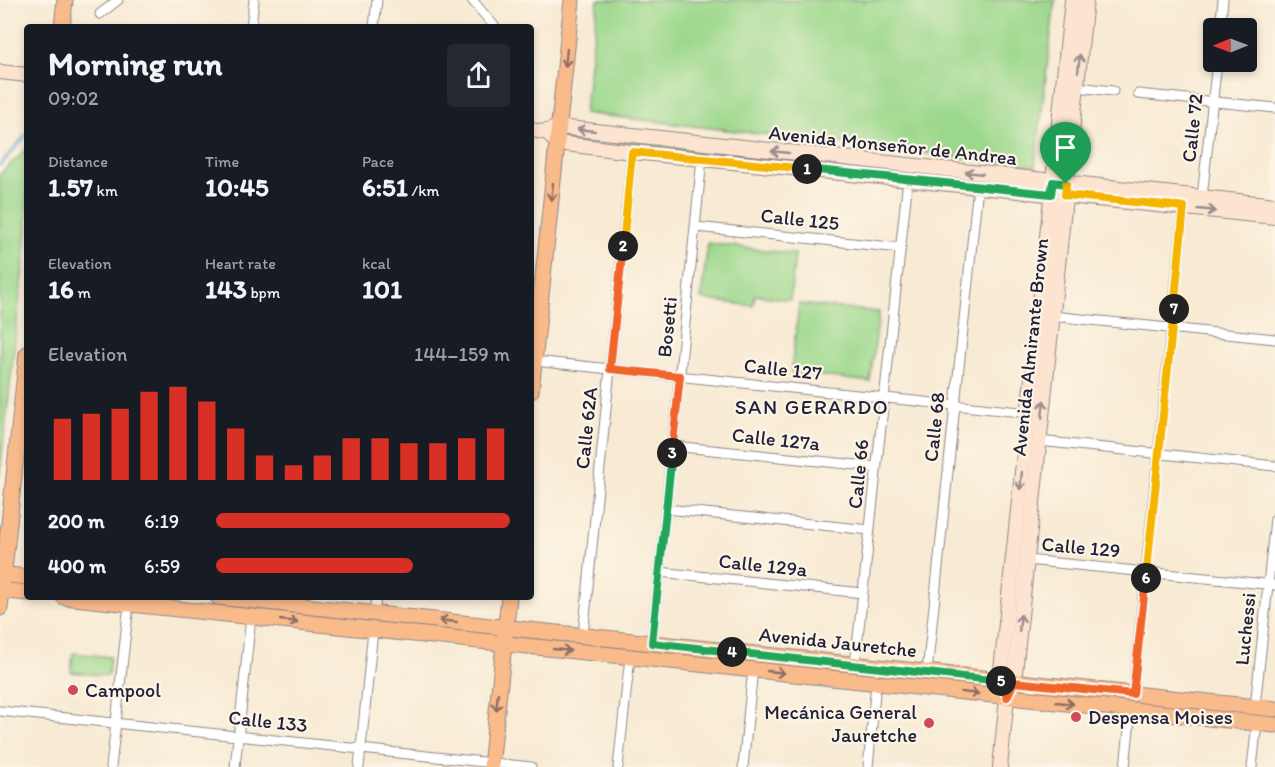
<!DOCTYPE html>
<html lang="en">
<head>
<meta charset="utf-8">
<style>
  :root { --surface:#171b24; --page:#242831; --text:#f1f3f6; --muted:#9ea1a6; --accent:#d93025 }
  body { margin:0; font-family:Itim,sans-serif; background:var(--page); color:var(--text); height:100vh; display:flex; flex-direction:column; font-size:22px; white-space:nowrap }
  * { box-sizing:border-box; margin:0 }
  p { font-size:20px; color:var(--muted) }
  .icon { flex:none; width:33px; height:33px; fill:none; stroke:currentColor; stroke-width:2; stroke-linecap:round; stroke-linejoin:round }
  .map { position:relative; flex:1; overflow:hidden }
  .details { position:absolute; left:24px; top:24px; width:510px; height:576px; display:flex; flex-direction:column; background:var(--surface); border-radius:6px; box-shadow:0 3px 9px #0003 }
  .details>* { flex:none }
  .needle { width:39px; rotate:269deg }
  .fabs { position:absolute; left:1203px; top:18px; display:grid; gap:12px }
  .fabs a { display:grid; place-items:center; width:54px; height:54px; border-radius:6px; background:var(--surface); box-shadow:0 3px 9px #0003; font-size:30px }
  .pin { position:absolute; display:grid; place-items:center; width:51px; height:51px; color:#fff; margin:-62px -26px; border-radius:50% 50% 50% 0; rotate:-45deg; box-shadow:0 0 6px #0007 }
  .pin .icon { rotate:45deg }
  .km { position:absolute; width:30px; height:30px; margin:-15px; border-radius:50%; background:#222; color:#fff; font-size:16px; line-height:30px; text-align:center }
  .round { display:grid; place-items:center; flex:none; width:63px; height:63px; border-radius:6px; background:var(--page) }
  .overview { display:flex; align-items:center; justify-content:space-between; height:102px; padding:0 24px }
  h1 { font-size:33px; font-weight:800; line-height:45px }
  .stats { display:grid; grid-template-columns:repeat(3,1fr); gap:9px; height:102px; padding:6px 24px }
  .stats div { display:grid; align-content:center }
  .stats b { font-size:26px; font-weight:800 }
  .stats small { font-size:16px; font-weight:400 }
  .stats p { font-size:16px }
  .chart { height:168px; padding:12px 24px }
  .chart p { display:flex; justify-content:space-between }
  .chart svg { width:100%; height:108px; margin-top:6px; stroke:var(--accent); stroke-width:6 }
  ul { padding:0 24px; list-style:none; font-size:20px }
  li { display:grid; grid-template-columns:96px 72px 1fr; align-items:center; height:45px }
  li i { height:15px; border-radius:8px; background:var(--accent) }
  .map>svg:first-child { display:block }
  .green { fill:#9cd88c; stroke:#5f7d64; stroke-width:1.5 }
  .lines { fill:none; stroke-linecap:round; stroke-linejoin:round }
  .stream { stroke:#5dafd8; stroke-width:3 }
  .street-casing { stroke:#8d8687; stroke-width:11 }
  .secondary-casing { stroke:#8d8687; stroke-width:16 }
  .primary-casing { stroke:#8d8687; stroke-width:17 }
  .street { stroke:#fff; stroke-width:9 }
  .secondary { stroke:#fde4d1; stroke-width:14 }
  .primary { stroke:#fabb8b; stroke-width:15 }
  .oneway { stroke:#8e6e63 }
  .oneway2 { stroke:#9a8d8e }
  .split-1-casing { stroke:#fff; stroke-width:12 }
  .split-2-casing { stroke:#fff; stroke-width:12 }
  .split-3-casing { stroke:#fff; stroke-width:12 }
  .split-4-casing { stroke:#fff; stroke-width:12 }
  .split-5-casing { stroke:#fff; stroke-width:12 }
  .split-6-casing { stroke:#fff; stroke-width:12 }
  .split-7-casing { stroke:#fff; stroke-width:12 }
  .split-8-casing { stroke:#fff; stroke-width:12 }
  .split-1 { stroke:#22a559; stroke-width:8 }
  .split-2 { stroke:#f5b400; stroke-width:8 }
  .split-3 { stroke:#f0652b; stroke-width:8 }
  .split-4 { stroke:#22a559; stroke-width:8 }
  .split-5 { stroke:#22a559; stroke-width:8 }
  .split-6 { stroke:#f0652b; stroke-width:8 }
  .split-7 { stroke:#f5b400; stroke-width:8 }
  .split-8 { stroke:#f5b400; stroke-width:8 }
  .poi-dot { fill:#d1495b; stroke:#fcf5e5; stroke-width:2 }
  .labels { text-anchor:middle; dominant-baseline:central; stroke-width:4.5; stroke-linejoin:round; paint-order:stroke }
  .street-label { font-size:20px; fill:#22223b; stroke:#fcf5e5 }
  .poi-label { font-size:20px; fill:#22223b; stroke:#fcf5e5; text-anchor:start }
  .neighbourhood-label { font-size:21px; letter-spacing:1.5px; fill:#22223b; stroke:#fcf5e5 }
</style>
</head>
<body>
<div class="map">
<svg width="1275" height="767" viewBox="0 0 1275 767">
  <rect width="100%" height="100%" fill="#fcf5e5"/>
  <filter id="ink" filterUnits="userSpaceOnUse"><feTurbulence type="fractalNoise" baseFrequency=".0167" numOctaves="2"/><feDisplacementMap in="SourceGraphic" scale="12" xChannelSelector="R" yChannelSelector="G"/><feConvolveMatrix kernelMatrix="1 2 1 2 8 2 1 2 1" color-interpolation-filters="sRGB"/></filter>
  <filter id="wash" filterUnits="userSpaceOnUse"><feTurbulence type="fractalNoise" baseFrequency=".008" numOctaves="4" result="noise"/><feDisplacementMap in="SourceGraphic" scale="24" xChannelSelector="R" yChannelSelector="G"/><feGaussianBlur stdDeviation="1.35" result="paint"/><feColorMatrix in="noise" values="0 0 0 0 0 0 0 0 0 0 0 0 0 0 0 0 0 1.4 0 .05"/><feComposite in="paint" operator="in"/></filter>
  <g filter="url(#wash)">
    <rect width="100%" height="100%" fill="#f8ead3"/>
    <path class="green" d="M598,0h457l-20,166 -451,-53z
      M576,134l453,48v5l-454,-49z
      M27,149v83l-27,243v-301z
      M708,243l87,11 -5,46 -35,-5 -2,11 -52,-7z
      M799,304l80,8 -9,70 -79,-10z
      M73,653l37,4 -2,19 -37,-4z"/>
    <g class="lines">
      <path class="stream" d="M0,165l27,-31"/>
    </g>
  </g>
  <g filter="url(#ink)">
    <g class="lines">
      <g class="street-casing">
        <path id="street" d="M472,0l23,27
          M100,14l18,-14
          M251,27l3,-27
          M374,27l3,-27
          M1220,28l3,-28
          M1077,87l36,4
          M1138,94l137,14
          M1202,197l15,-135
          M696,227l205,21
          M1052,316l223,23
          M534,361l495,52
          M1039,441l236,25
          M673,446l204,21
          M666,509l204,21
          M1027,560l248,25
          M659,572l204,21
          M374,614l2,-17
          M583,636l49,-484
          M652,643l50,-484
          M855,665l53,-486
          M927,672l51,-486
          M1133,694l51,-487
          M1255,707l20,-188
          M0,711l531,56
          M111,767l18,-163
          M235,767l16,-150
          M359,767l14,-137
          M618,767l12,-110
          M743,767l10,-98
          M868,767l8,-84
          M1125,767l6,-57
          M1252,767l5,-44"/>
      </g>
      <g class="secondary-casing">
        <path id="secondary" d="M0,72l27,3
          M531,130l13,2 15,-5 716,78
          M551,137l6,6 75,9 643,65
          M1004,689l-4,-9 72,-680
          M1000,767l7,-70 7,-15 72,-682"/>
      </g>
      <g class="primary-casing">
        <path id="primary" d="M62,27l3,-27
          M531,391l41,-391
          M0,574l27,3
          M0,590l27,3
          M64,597l1211,128
          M218,597l1057,112
          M0,608l27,-254
          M491,767l18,-170"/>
      </g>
      <use href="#street" class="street"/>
      <use href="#secondary" class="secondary"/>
      <use href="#primary" class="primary"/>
    </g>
    <defs><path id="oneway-shaft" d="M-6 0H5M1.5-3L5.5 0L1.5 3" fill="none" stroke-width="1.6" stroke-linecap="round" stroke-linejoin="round" transform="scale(1.5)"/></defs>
    <g class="oneway">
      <use href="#oneway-shaft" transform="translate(566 58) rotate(96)"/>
      <use href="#oneway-shaft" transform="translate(552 192) rotate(96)"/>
      <use href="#oneway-shaft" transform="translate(289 621) rotate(6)"/>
      <use href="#oneway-shaft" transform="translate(448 621) rotate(-174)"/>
      <use href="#oneway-shaft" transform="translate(562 650) rotate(6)"/>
      <use href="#oneway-shaft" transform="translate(776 672) rotate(6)"/>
      <use href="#oneway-shaft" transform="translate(970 693) rotate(6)"/>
      <use href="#oneway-shaft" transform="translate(497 702) rotate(96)"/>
      <use href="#oneway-shaft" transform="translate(1065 703) rotate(6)"/>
    </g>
    <g class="oneway2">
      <use href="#oneway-shaft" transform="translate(1079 63) rotate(-84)"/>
      <use href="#oneway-shaft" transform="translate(586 130) rotate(-174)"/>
      <use href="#oneway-shaft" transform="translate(780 152) rotate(-174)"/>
      <use href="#oneway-shaft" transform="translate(974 173) rotate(-174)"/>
      <use href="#oneway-shaft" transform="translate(1207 210) rotate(6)"/>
      <use href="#oneway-shaft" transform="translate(1043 409) rotate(-84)"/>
      <use href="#oneway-shaft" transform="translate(1021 481) rotate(96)"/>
      <use href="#oneway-shaft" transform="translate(1020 623) rotate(-84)"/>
    </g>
  </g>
  <g class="lines" filter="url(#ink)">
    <g class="split-1-casing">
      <path id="split-1" d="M807,169l244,25 2,-12 13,2"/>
    </g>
    <g class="split-2-casing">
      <path id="split-2" d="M623,246l9,-94 175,17"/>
    </g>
    <g class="split-3-casing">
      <path id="split-3" d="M623,246l-13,123 70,7 -8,77"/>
    </g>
    <g class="split-4-casing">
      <path id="split-4" d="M672,453l-20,190 80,9"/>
    </g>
    <g class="split-5-casing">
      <path id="split-5" d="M732,652l269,29"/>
    </g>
    <g class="split-6-casing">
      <path id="split-6" d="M1001,681l6,16 7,-15 119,12 13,-116"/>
    </g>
    <g class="split-7-casing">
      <path id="split-7" d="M1146,578l28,-269"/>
    </g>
    <g class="split-8-casing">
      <path id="split-8" d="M1066,184l-1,11 119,12 -10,102"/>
    </g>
    <use href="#split-1" class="split-1"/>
    <use href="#split-2" class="split-2"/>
    <use href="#split-3" class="split-3"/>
    <use href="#split-4" class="split-4"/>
    <use href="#split-5" class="split-5"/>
    <use href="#split-6" class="split-6"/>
    <use href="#split-7" class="split-7"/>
    <use href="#split-8" class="split-8"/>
  </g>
  <g class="poi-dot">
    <circle cx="73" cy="690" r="6"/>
    <circle cx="1076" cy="717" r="6"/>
    <circle cx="929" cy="723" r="6"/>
  </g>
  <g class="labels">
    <g class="street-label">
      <text transform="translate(1192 128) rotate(-84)">Calle 72</text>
      <text transform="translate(893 145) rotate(6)">Avenida Monseñor de Andrea</text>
      <text transform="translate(800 219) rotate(6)">Calle 125</text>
      <text transform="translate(667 327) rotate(-84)">Bosetti</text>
      <text transform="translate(1030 347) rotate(-84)">Avenida Almirante Brown</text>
      <text transform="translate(783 369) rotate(6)">Calle 127</text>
      <text transform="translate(934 427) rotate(-84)">Calle 68</text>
      <text transform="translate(586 428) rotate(-84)">Calle 62A</text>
      <text transform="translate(776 439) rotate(6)">Calle 127a</text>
      <text transform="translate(858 474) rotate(-84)">Calle 66</text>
      <text transform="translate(1081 547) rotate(5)">Calle 129</text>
      <text transform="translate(763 565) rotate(6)">Calle 129a</text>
      <text transform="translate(1245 629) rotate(-84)">Luchessi</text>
      <text transform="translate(838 642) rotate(6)">Avenida Jauretche</text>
      <text transform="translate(268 721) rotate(6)">Calle 133</text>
    </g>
    <g class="poi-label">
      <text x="85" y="690">Campool</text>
      <text x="917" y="712" text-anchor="end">Mecánica General<tspan x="917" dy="23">Jauretche</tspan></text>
      <text x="1088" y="717">Despensa Moises</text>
    </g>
    <g class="neighbourhood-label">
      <text x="812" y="406">SAN GERARDO</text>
    </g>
  </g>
</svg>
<div class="fabs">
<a><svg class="needle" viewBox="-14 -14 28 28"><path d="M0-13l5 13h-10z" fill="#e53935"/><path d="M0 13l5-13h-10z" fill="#9ea1a6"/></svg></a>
</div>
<div class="pin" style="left:1066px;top:184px;background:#1e9e55"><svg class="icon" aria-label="arrive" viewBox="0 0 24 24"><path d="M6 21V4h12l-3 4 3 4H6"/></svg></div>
<b class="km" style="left:807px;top:169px">1</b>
<b class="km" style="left:623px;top:246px">2</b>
<b class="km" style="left:672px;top:453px">3</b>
<b class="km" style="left:732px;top:652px">4</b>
<b class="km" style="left:1001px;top:681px">5</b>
<b class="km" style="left:1146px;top:578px">6</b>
<b class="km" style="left:1174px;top:309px">7</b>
<section class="details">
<div class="overview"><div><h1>Morning run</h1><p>09:02</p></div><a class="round"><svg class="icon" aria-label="share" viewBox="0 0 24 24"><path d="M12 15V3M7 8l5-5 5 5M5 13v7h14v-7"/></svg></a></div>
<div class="stats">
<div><p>Distance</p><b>1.57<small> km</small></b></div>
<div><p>Time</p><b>10:45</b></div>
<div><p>Pace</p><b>6:51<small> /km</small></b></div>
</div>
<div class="stats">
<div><p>Elevation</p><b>16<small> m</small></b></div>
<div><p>Heart rate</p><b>143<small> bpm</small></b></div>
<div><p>kcal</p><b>101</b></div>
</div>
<div class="chart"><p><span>Elevation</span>144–159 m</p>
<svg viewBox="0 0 160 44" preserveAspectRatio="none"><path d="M5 44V19M15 44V17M25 44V15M35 44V8M45 44V6M55 44V12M65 44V23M75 44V34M85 44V38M95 44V34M105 44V27M115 44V27M125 44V29M135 44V29M145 44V27M155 44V23"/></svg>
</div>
<ul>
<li><b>200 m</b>6:19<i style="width:100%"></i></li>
<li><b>400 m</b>6:59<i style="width:67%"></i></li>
</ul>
</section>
</div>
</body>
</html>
